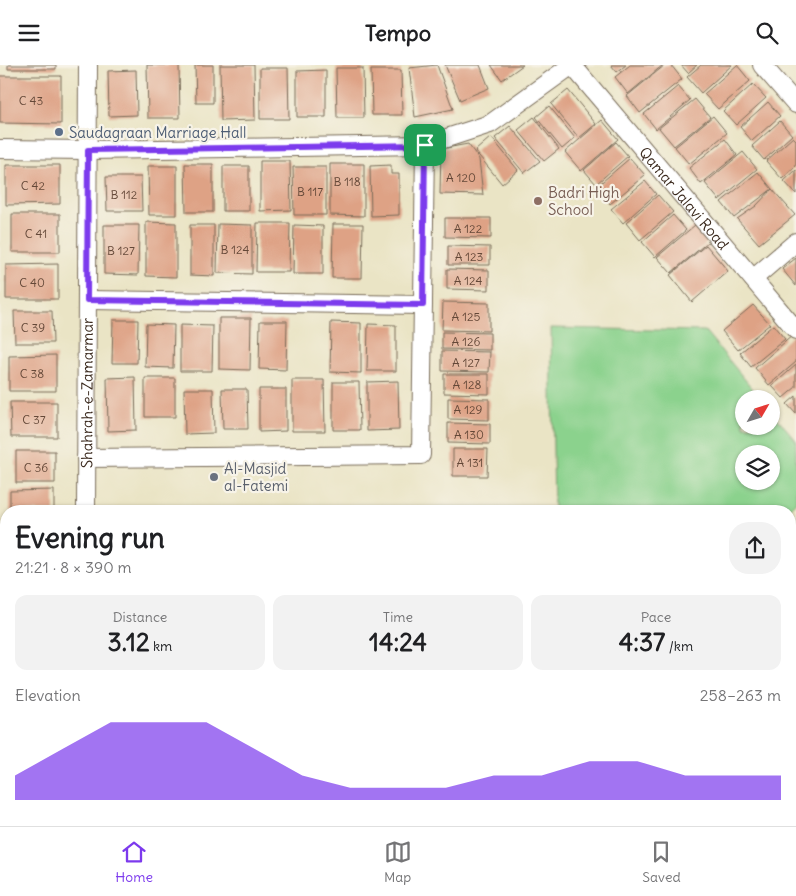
<!DOCTYPE html>
<html lang="en">
<head>
<meta charset="utf-8">
<style>
  :root { --surface:#fff; --page:#f2f2f2; --text:#202124; --muted:#757577; --line:#e0e0e0; --accent:#7c3aed }
  body { margin:0; font-family:Delius,sans-serif; background:var(--page); color:var(--text); height:100vh; display:flex; flex-direction:column; font-size:19px; white-space:nowrap }
  * { box-sizing:border-box; margin:0 }
  p { font-size:16px; color:var(--muted) }
  .icon { flex:none; width:28px; height:28px; fill:none; stroke:currentColor; stroke-width:2; stroke-linecap:round; stroke-linejoin:round }
  .map { position:relative; flex:1; overflow:hidden }
  .details { position:absolute; left:0px; top:440px; width:796px; height:321px; display:flex; flex-direction:column; background:var(--surface); border-radius:20px 20px 0 0; box-shadow:0 1px 4px #0004 }
  .details>* { flex:none }
  .needle { width:32px; rotate:51deg }
  .fabs { position:absolute; left:735px; top:325px; display:grid; gap:10px }
  .fabs a { display:grid; place-items:center; width:45px; height:45px; border-radius:50%; background:var(--surface); box-shadow:0 1px 4px #0004; font-size:25px }
  .pin { position:absolute; display:grid; place-items:center; width:42px; height:42px; color:#fff; margin:-21px; border-radius:10px; box-shadow:0 2px 8px #0006 }
  .round { display:grid; place-items:center; flex:none; width:52px; height:52px; border-radius:20px; background:var(--page) }
  .head { display:flex; align-items:center; justify-content:space-between; height:85px; padding:0 15px }
  h1 { font-size:28px; font-weight:700; line-height:38px }
  .stats { display:grid; grid-template-columns:repeat(3,1fr); gap:8px; height:85px; padding:5px 15px }
  .stats div { display:grid; align-content:center; border-radius:12px; background:var(--page); text-align:center }
  .stats b { font-size:25px; font-weight:700 }
  .stats small { font-size:14px; font-weight:400 }
  .stats p { font-size:14px }
  .chart { height:140px; padding:10px 15px }
  .chart p { display:flex; justify-content:space-between }
  .chart svg { width:100%; height:90px; margin-top:5px; fill:var(--accent); opacity:.7 }
  header { display:flex; justify-content:space-between; align-items:center; height:65px; padding:0 15px; background:var(--surface); font-size:22px; font-weight:700 }
  .dock { display:flex; justify-content:space-around; align-items:center; height:70px; border-top:1px solid var(--line); background:var(--surface); font-size:14px; color:var(--muted) }
  .dock a { display:grid; justify-items:center; gap:2px }
  .dock .on { color:var(--accent) }
  .map>svg:first-child { display:block }
  .green { fill:#8bd28d; stroke:#637e56; fill-rule:evenodd }
  .building { fill:#dea285 }
  .lines { fill:none; stroke-linecap:round; stroke-linejoin:round }
  .minor-casing { stroke:#786b58; stroke-width:20 }
  .minor { stroke:#fff; stroke-width:18 }
  .route-casing { stroke:#fff; stroke-width:10 }
  .route { stroke:#7c3aed; stroke-width:6 }
  .service-dot { fill:#5c6f8a; stroke:#f7f3e8; stroke-width:2 }
  .education-dot { fill:#8d6e63; stroke:#f7f3e8; stroke-width:2 }
  .worship-dot { fill:#6b7280; stroke:#f7f3e8; stroke-width:2 }
  .labels { text-anchor:middle; dominant-baseline:central; stroke-width:4.5; stroke-linejoin:round; paint-order:stroke }
  .number-label { font-size:12px; fill:#644838 }
  .service-label { font-size:15px; fill:#4e5e75; stroke:#f7f3e8; text-anchor:start }
  .education-label { font-size:15px; fill:#785e54; stroke:#f7f3e8; text-anchor:start }
  .street-label { font-size:15px; fill:#3b2a1e; stroke:#f7f3e8 }
  .worship-label { font-size:15px; fill:#5b616d; stroke:#f7f3e8; text-anchor:start }
</style>
</head>
<body>
<header><svg class="icon" aria-label="menu" viewBox="0 0 24 24"><path d="M4 6h16M4 12h16M4 18h16"/></svg>Tempo<svg class="icon" aria-label="search" viewBox="0 0 24 24"><circle cx="10" cy="10" r="6"/><path d="M15 15l6 6"/></svg></header>
<div class="map">
<svg width="796" height="761" viewBox="0 0 796 761">
  <rect width="100%" height="100%" fill="#f7f3e8"/>
  <filter id="ink" filterUnits="userSpaceOnUse"><feTurbulence type="fractalNoise" baseFrequency=".02" numOctaves="2"/><feDisplacementMap in="SourceGraphic" scale="10" xChannelSelector="R" yChannelSelector="G"/><feConvolveMatrix kernelMatrix="1 2 1 2 8 2 1 2 1" color-interpolation-filters="sRGB"/></filter>
  <filter id="wash" filterUnits="userSpaceOnUse"><feTurbulence type="fractalNoise" baseFrequency=".0096" numOctaves="4" result="noise"/><feDisplacementMap in="SourceGraphic" scale="20" xChannelSelector="R" yChannelSelector="G"/><feGaussianBlur stdDeviation="1.12" result="paint"/><feColorMatrix in="noise" values="0 0 0 0 0 0 0 0 0 0 0 0 0 0 0 0 0 1.4 0 .05"/><feComposite in="paint" operator="in"/></filter>
  <g filter="url(#wash)">
    <rect width="100%" height="100%" fill="#eae4c5"/>
    <path class="green" d="M551,263l154,3 56,68h-17v27h27v-15l25,29v62l-9,9h-233zM744,389h27v27h-27z"/>
    <g id="blocks">
      <path class="building" d="M8,0h48v4h-48z
        M147,0h32l1,53h-32z
        M195,0h18v38h-17z
        M220,0h34l1,55 -34,1z
        M437,0l16,44 -38,8 -6,-49z
        M445,0h35l9,23 -29,12z
        M491,0h32l-21,15z
        M611,0h15l-9,7z
        M630,0h33l-35,29 -13,-17z
        M665,0h6l11,14 -42,34 -13,-17z
        M681,0h16l-9,8z
        M701,0h31l-31,28 -14,-16z
        M737,0l13,16 -32,28 -14,-15z
        M260,3h28l1,51h-29z
        M336,3h27l1,50h-27z
        M136,5l1,45 -28,1 -1,-45z
        M326,5v47h-29v-46z
        M371,5h30l1,45h-30z
        M0,11h61v48l-61,-1z
        M753,19l13,14 -30,27 -13,-14z
        M678,21l12,14 -34,29 -12,-15z
        M568,25l28,34 -17,14 -28,-34z
        M695,34l15,18 -36,29 -15,-18z
        M768,37l12,14 -28,25 -12,-14z
        M549,41l26,32 -13,11 -26,-32z
        M713,51l14,17 -38,31 -14,-17z
        M534,52l25,32 -15,12 -26,-31z
        M602,55l16,19 -37,32 -16,-19z
        M780,56l12,14 -28,25 -12,-14z
        M510,61l30,35 -16,12 -29,-35z
        M491,72l27,33 -16,14 -27,-33z
        M793,72l3,3v26l-14,13 -16,-18z
        M725,74l12,16 -36,29 -12,-16z
        M616,77l12,14 -32,28 -12,-14z
        M468,79l11,15 4,36 -43,-1 1,-45z
        M743,87l14,17 -38,31 -14,-17z
        M630,93l15,17 -35,29 -14,-17z
        M260,96h30l1,49 -31,1z
        M185,99h28v48h-27z
        M330,99h34v52l-34,-1z
        M6,100h54v39l-54,1z
        M391,100v9h8v41l-28,1 -1,-50z
        M148,101h29v49h-28z
        M223,101h26v45h-26z
        M293,102h33v48h-32z
        M796,105v24l-12,-13z
        M758,107l14,17 -38,29 -13,-16z
        M106,112h35l1,34h-35z
        M645,116l11,13 -33,29 -12,-14z
        M772,124l23,26 -36,29 -22,-25 19,-13z
        M658,130l15,17 -33,28 -14,-17z
        M12,149h48v38h-48z
        M673,150l13,15 -31,27 -13,-15z
        M445,153h46v20l-46,-1z
        M146,157l30,1v54l-30,-1z
        M257,158h33l-1,49h-33z
        M218,159l34,1v49l-35,-1z
        M333,159h30l-1,54h-30z
        M104,160h35l-1,50 -34,-1z
        M190,160h24v51l-24,-1z
        M294,160l29,1v48h-30z
        M695,160l14,16 -38,32 -14,-16z
        M706,180l22,26 -36,31 -22,-27z
        M448,181l42,1v18h-42z
        M796,193v28l-14,-17z
        M58,199v35h-52v-34z
        M447,204l42,1v20l-42,-1z
        M443,237l46,1v28l-47,-1z
        M753,240l17,19 -32,26 -16,-19z
        M14,246h38l1,32h-38z
        M219,253h32l-1,52 -31,-1z
        M113,255h25l-1,43h-25z
        M260,256h27l-1,49 -27,-1z
        M331,257l30,1v50l-31,-1z
        M146,259l28,1 -1,43 -28,-1z
        M368,259l28,1v46h-29z
        M180,260l33,1 -1,45h-32z
        M773,260l12,14 -34,28 -11,-14z
        M442,267l48,1v17l-48,-1z
        M793,270l3,4v23l-27,23 -14,-17z
        M442,286l48,1 -1,20 -47,-1z
        M56,290v36h-47v-35z
        M796,300v22l-13,11 -11,-12z
        M444,309h45v20l-45,-1z
        M135,312l1,53 -28,1 -1,-53z
        M145,313h30v39h-30z
        M292,315h32l1,51h-33z
        M398,316l1,49 -32,1v-49z
        M333,317h26l1,48h-27z
        M184,324h29l1,44 -29,1z
        M222,324h25l1,40h-25z
        M259,324h27v42l-27,1z
        M796,331v18l-9,-10z
        M448,333l41,1v21l-41,-1z
        M10,337h47v35h-46z
        M448,358l42,1v20l-42,-1z
        M453,384h35l-1,27h-34z
        M16,386h39v32h-39z
        M54,425v21h-44v-20z
        M796,471v17l-6,-7v-5z
        M790,489l6,6v36h-6z
        M0,551h6v50h-6z
        M4,693h2v36h-1z
        M11,755h37v6h-37z"/>
    </g>
  </g>
  <g filter="url(#ink)">
    <use href="#blocks" fill-opacity="0" stroke="#786b58" stroke-width="1"/>
    <g class="lines">
      <g class="minor-casing">
        <g id="minor">
          <path id="s1" d="M572,0l224,265"/>
          <path d="M762,0l34,39"/>
          <path d="M0,84l88,1 337,-5 65,-21 82,-59"/>
          <path d="M753,214l43,-37"/>
          <path d="M87,235l336,5"/>
          <path d="M86,393l335,-3 4,-310"/>
          <path id="s2" d="M86,446l2,-446"/>
          <path d="M0,534l6,1"/>
          <path d="M790,567h6"/>
          <path d="M263,755v6"/>
          <path d="M443,755v6"/>
          <path d="M85,761v-6"/>
          <path d="M620,761v-6"/>
        </g>
      </g>
      <use href="#minor" class="minor"/>
    </g>
  </g>
  <g class="lines" filter="url(#ink)">
    <g class="route-casing">
      <path id="route" d="M425,80l-2,160 -336,-5 1,-150z"/>
    </g>
    <use href="#route" class="route"/>
  </g>
  <circle class="service-dot" cx="59" cy="67" r="5"/>
  <circle class="education-dot" cx="538" cy="136" r="5"/>
  <circle class="worship-dot" cx="214" cy="412" r="5"/>
  <g class="labels">
    <g class="number-label">
      <text x="31" y="35">C 43</text>
      <text x="461" y="112">A 120</text>
      <text x="347" y="116">B 118</text>
      <text x="33" y="120">C 42</text>
      <text x="310" y="126">B 117</text>
      <text x="124" y="129">B 112</text>
      <text x="468" y="163">A 122</text>
      <text x="36" y="168">C 41</text>
      <text x="235" y="184">B 124</text>
      <text x="121" y="185">B 127</text>
      <text x="469" y="191">A 123</text>
      <text x="468" y="215">A 124</text>
      <text x="32" y="217">C 40</text>
      <text x="466" y="251">A 125</text>
      <text x="33" y="262">C 39</text>
      <text x="466" y="276">A 126</text>
      <text x="466" y="297">A 127</text>
      <text x="32" y="308">C 38</text>
      <text x="467" y="319">A 128</text>
      <text x="468" y="344">A 129</text>
      <text x="34" y="354">C 37</text>
      <text x="469" y="369">A 130</text>
      <text x="470" y="397">A 131</text>
      <text x="36" y="402">C 36</text>
    </g>
    <g class="service-label">
      <text x="69" y="67">Saudagraan Marriage Hall</text>
    </g>
    <g class="education-label">
      <text x="548" y="127">Badri High<tspan x="548" dy="17">School</tspan></text>
    </g>
    <g class="street-label">
      <text stroke="none"><textPath href="#s1" startOffset="174">Qamar Jalavi Road</textPath></text>
      <text stroke="none"><textPath href="#s2" startOffset="118">Shahrah-e-Zamarmar</textPath></text>
    </g>
    <g class="worship-label">
      <text x="224" y="403">Al-Masjid<tspan x="224" dy="17">al-Fatemi</tspan></text>
    </g>
  </g>
</svg>
<div class="fabs">
<a><svg class="needle" viewBox="-14 -14 28 28"><path d="M0-13l5 13h-10z" fill="#e53935"/><path d="M0 13l5-13h-10z" fill="#757577"/></svg></a>
<a><svg class="icon" aria-label="layers" viewBox="0 0 24 24"><path d="M12 4l9 5-9 5-9-5zM3 14l9 5 9-5"/></svg></a>
</div>
<div class="pin" style="left:425px;top:80px;background:#1e9e55"><svg class="icon" aria-label="arrive" viewBox="0 0 24 24"><path d="M6 21V4h12l-3 4 3 4H6"/></svg></div>
<section class="details">
<div class="head"><div><h1>Evening run</h1><p>21:21 · 8 × 390 m</p></div><a class="round"><svg class="icon" aria-label="share" viewBox="0 0 24 24"><path d="M12 15V3M7 8l5-5 5 5M5 13v7h14v-7"/></svg></a></div>
<div class="stats">
<div><p>Distance</p><b>3.12<small> km</small></b></div>
<div><p>Time</p><b>14:24</b></div>
<div><p>Pace</p><b>4:37<small> /km</small></b></div>
</div>
<div class="chart"><p><span>Elevation</span>258–263 m</p>
<svg viewBox="0 0 160 44" preserveAspectRatio="none"><path d="M0 44V32L10 19L20 6L30 6L40 6L50 19L60 32L70 38L80 38L90 38L100 32L110 32L120 25L130 25L140 32L150 32L160 32V44z"/></svg>
</div>
</section>
</div>
<nav class="dock">
<a class="on"><svg class="icon" aria-label="home" viewBox="0 0 24 24"><path d="M3 11l9-7 9 7M6 9v11h12V9"/></svg>Home</a>
<a><svg class="icon" aria-label="map" viewBox="0 0 24 24"><path d="M3 6l6-2 6 2 6-2v14l-6 2-6-2-6 2zM9 4v14M15 6v14"/></svg>Map</a>
<a><svg class="icon" aria-label="saved" viewBox="0 0 24 24"><path d="M7 4h10v16l-5-4-5 4z"/></svg>Saved</a>
</nav>
</body>
</html>
